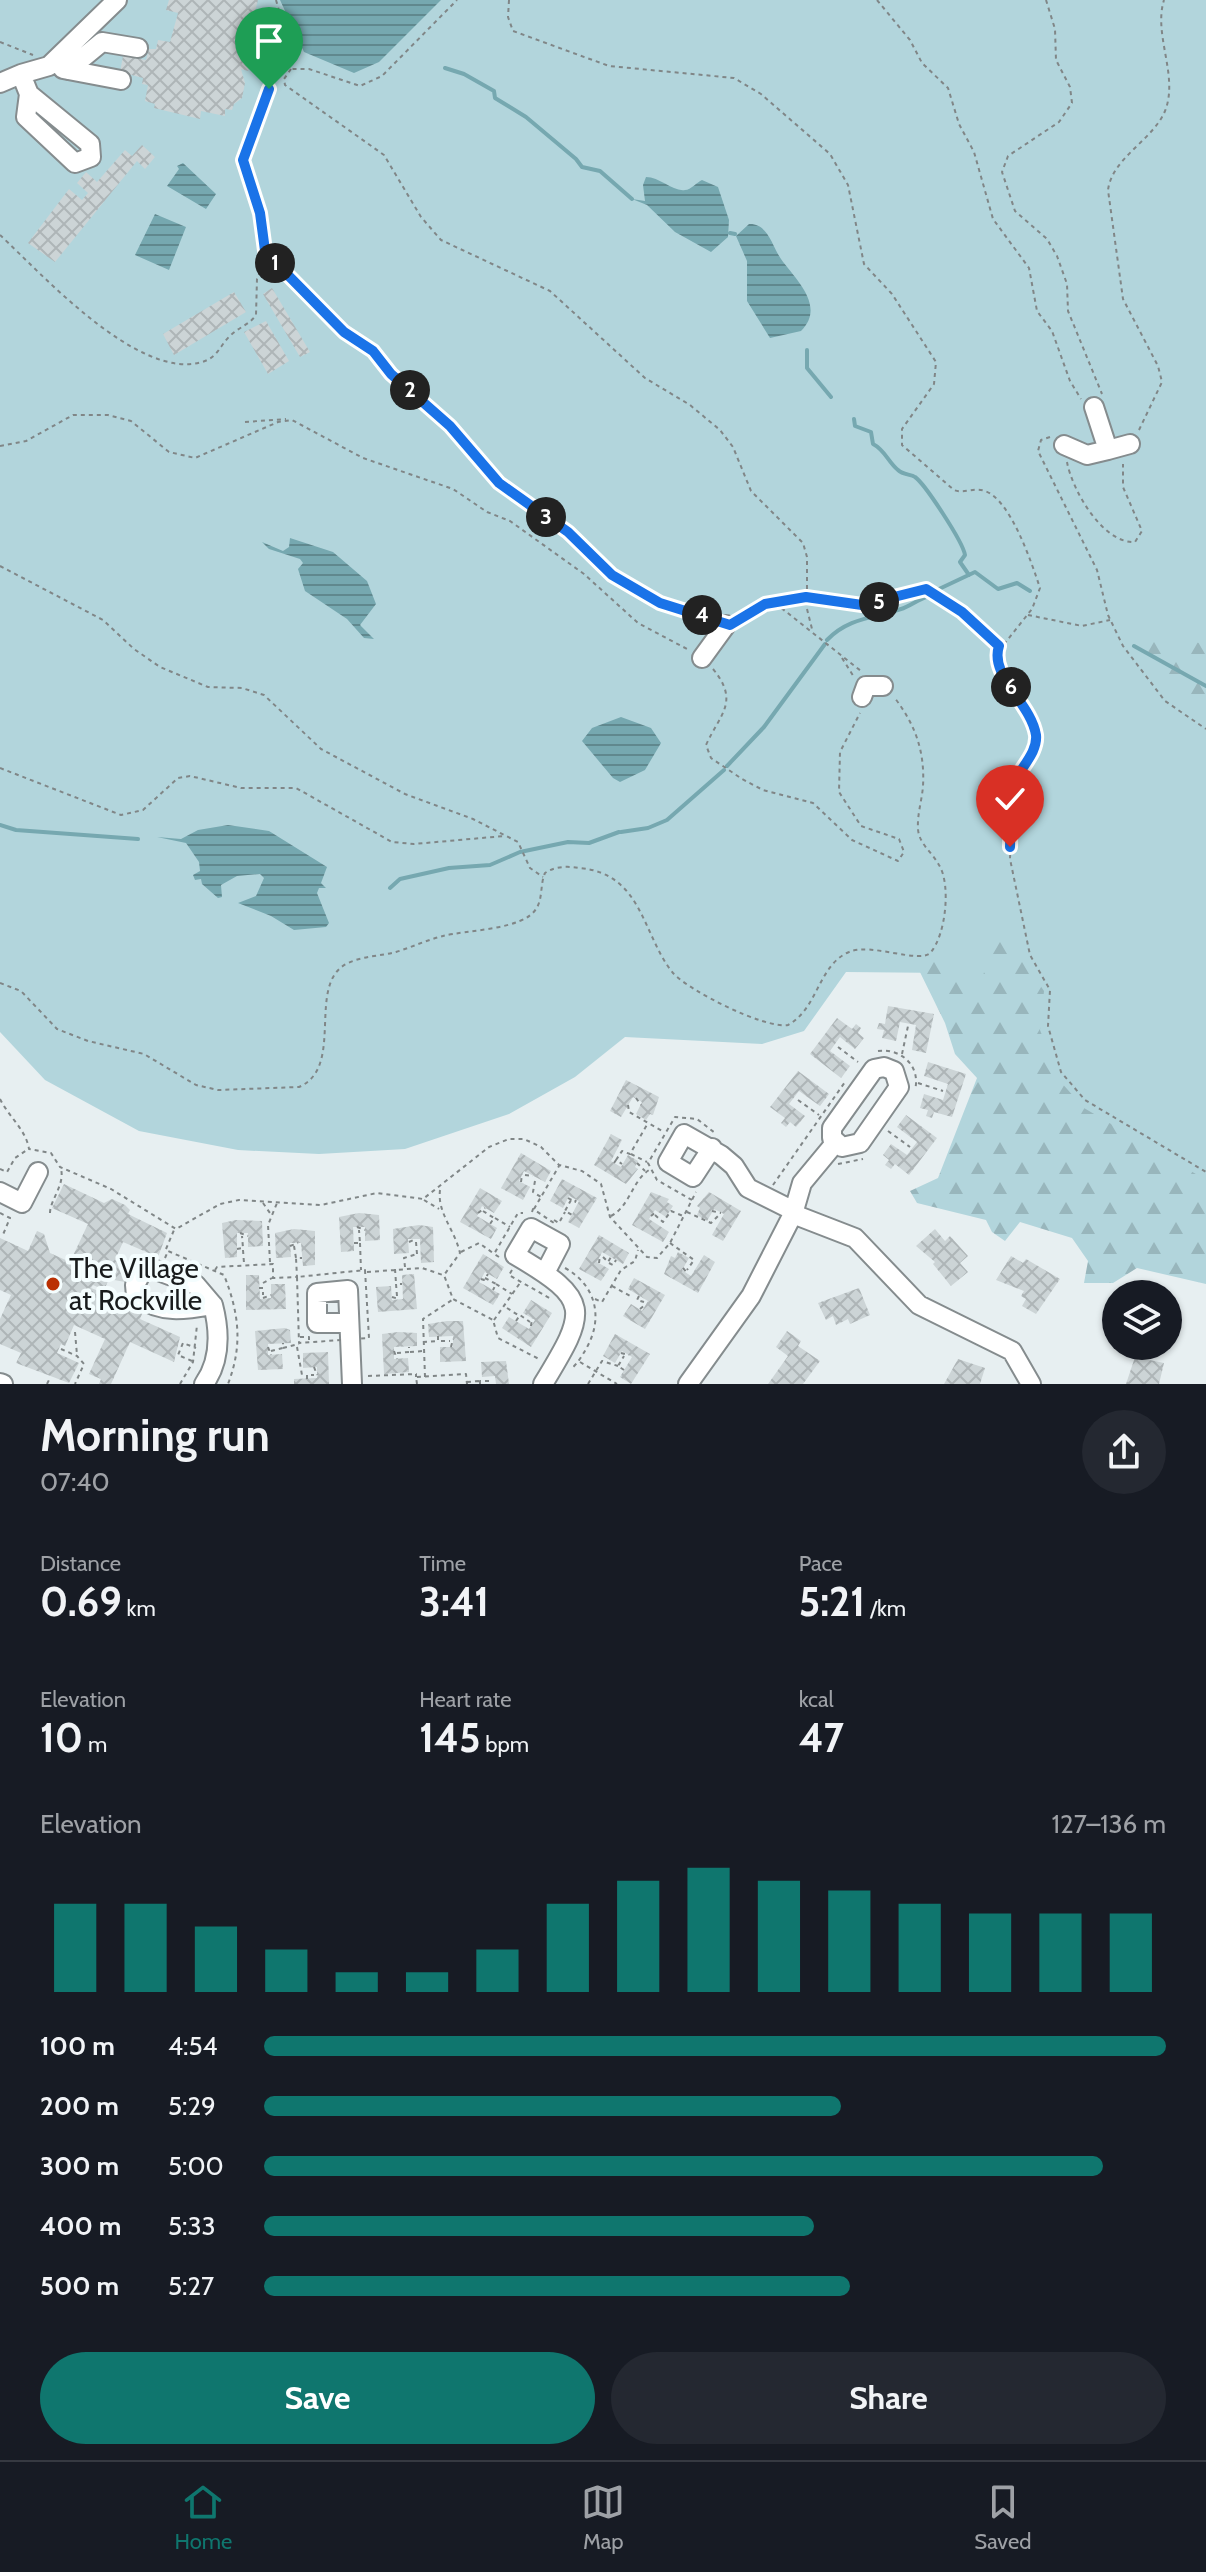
<!DOCTYPE html>
<html lang="en">
<head>
<meta charset="utf-8">
<style>
  :root { --surface:#171b24; --page:#242831; --text:#f1f3f6; --muted:#9ea1a6; --line:#363941; --accent:#0f766e }
  body { margin:0; font-family:Cabin,sans-serif; background:var(--page); color:var(--text); height:100vh; display:flex; flex-direction:column; font-size:30px; white-space:nowrap }
  * { box-sizing:border-box; margin:0 }
  p { font-size:26px; color:var(--muted) }
  .icon { flex:none; width:44px; height:44px; fill:none; stroke:currentColor; stroke-width:2; stroke-linecap:round; stroke-linejoin:round }
  .map { position:relative; height:1384px; overflow:hidden }
  .side { display:flex; flex-direction:column; background:var(--surface); flex:1 }
  .side>* { flex:none }
  .tools { position:absolute; left:1102px; top:1280px; display:grid; gap:16px }
  .tools a { display:grid; place-items:center; width:80px; height:80px; border-radius:50%; background:var(--surface); box-shadow:0 2px 6px #0004; font-size:40px }
  .pin { position:absolute; display:grid; place-items:center; width:68px; height:68px; color:#fff; margin:-82px -34px; border-radius:50% 50% 50% 0; rotate:-45deg; box-shadow:0 0 8px #0007 }
  .pin .icon { rotate:45deg }
  .km { position:absolute; width:40px; height:40px; margin:-20px; border-radius:50%; background:#222; color:#fff; font-size:22px; line-height:40px; text-align:center }
  .round { display:grid; place-items:center; flex:none; width:84px; height:84px; border-radius:42px; background:var(--page) }
  .head { display:flex; align-items:center; justify-content:space-between; height:136px; padding:0 40px }
  h1 { font-size:44px; font-weight:700; line-height:60px }
  .stats { display:grid; grid-template-columns:repeat(3,1fr); gap:12px; height:136px; padding:8px 40px }
  .stats div { display:grid; align-content:center }
  .stats b { font-size:40px; font-weight:700 }
  .stats small { font-size:22px; font-weight:400 }
  .stats p { font-size:22px }
  .chart { height:224px; padding:16px 40px }
  .chart p { display:flex; justify-content:space-between }
  .chart svg { width:100%; height:144px; margin-top:8px; stroke:var(--accent); stroke-width:6 }
  .cta { display:flex; gap:16px; margin-top:auto; padding:16px 40px }
  .cta a { flex:1; height:92px; border-radius:48px; background:var(--accent); color:#fff; font-size:32px; font-weight:700; line-height:92px; text-align:center }
  .cta a+a { background:var(--page); color:var(--text) }
  ul { padding:0 40px; list-style:none; font-size:26px }
  li { display:grid; grid-template-columns:128px 96px 1fr; align-items:center; height:60px }
  li i { height:20px; border-radius:10px; background:var(--accent) }
  .menu { display:flex; justify-content:space-around; align-items:center; height:112px; border-top:2px solid var(--line); background:var(--surface); font-size:22px; color:var(--muted) }
  .menu a { display:grid; justify-items:center; gap:4px }
  .menu .active { color:var(--accent) }
  .map>svg:first-child { display:block }
  .green { fill:#b2d5dc }
  .forest { fill:url(#forest-firs) }
  .water { fill:url(#water-rules) }
  .lines { fill:none; stroke-linecap:round; stroke-linejoin:round }
  .stream { stroke:#76a8b0; stroke-width:4 }
  .building { fill:url(#building-cross-hatch) }
  .minor-casing { stroke:#858c8e; stroke-width:22 }
  .path { stroke:#808687; stroke-width:2; stroke-dasharray:4 4; stroke-linecap:butt }
  .minor { stroke:#fff; stroke-width:18 }
  .route-casing { stroke:#fff; stroke-width:16 }
  .route { stroke:#1a73e8; stroke-width:10 }
  .poi-dot { fill:#ba3003; stroke:#f4fdfe; stroke-width:3 }
  .labels { text-anchor:middle; dominant-baseline:central; stroke-width:8; stroke-linejoin:round; paint-order:stroke }
  .poi-label { font-size:28px; fill:#181b1c; stroke:#f4fdfe; text-anchor:start }
</style>
</head>
<body>
<div class="map">
<svg width="1206" height="1384" viewBox="0 0 1206 1384">
  <defs>
    <pattern id="forest-firs" width="22" height="20" patternUnits="userSpaceOnUse" patternTransform="scale(2)"><rect width="22" height="20" fill="#b2d5dc"/><path d="M5 1l3.5 6h-7zM16 11l3.5 6h-7z" fill="#98b6bc"/></pattern>
    <pattern id="water-rules" width="6" height="5" patternUnits="userSpaceOnUse" patternTransform="scale(2)"><rect width="6" height="5" fill="#76a8b0"/><path d="M0 2.5h6" fill="none" stroke="#60888e"/></pattern>
    <pattern id="building-cross-hatch" width="8" height="8" patternUnits="userSpaceOnUse" patternTransform="scale(2)"><rect width="8" height="8" fill="#ccd4d6"/><path d="M0 0l8 8M0 8l8-8" fill="none" stroke="#aeb5b7"/></pattern>
  </defs>
  <rect width="100%" height="100%" fill="#e7eff1"/>
  <path class="green" d="M0,0h1206v1248l-259,-275 -101,-1 -42,59 -42,13 -137,-7 -50,40 -66,37 -104,35 -86,5 -81,-4 -99,-19 -94,-51 -45,-48z"/>
  <path class="forest" d="M1126,639h60l20,6v60l-48,-31 -31,-29z
    M999,934l12,1 11,11 7,23 15,22 -4,39 19,50 25,28 122,72v104l-69,-16 -24,15h-29l4,-22 -16,-23 -52,-16 -15,19 -13,-9 -6,-12 -69,-17 -7,-12 28,-13 39,-100 -22,-24 -10,-31 -30,-61 43,-2 5,16 19,4 10,-39z"/>
  <path class="water" d="M280,0h161l-62,62 -25,11 -50,-21z
    M183,163l33,31 -10,15 -39,-23 12,-17 -2,-3z
    M646,177c14,0 27,15 39,13 6,0 12,-8 17,-10l16,7 11,33 -1,17 -17,15 -36,-20 -28,-27 -15,-6 13,2 -2,-16z
    M155,214l31,13 -17,43 -34,-15z
    M749,224c19,-1 23,22 32,35 15,21 45,47 20,72l-31,7 -23,-37v-40l-11,-25z
    M290,538l43,14 34,29 9,23 -16,21 14,14 -10,-1 -17,-19 -42,-28 -7,-22 5,-6 -3,-4 -31,-10 -7,-7 21,9 6,-4z
    M621,717l30,11 10,15 -16,27 -25,12 -7,-4 -31,-37 10,-13z
    M228,825l41,6 58,36 -6,16 5,5h-7l-2,5 12,30 -3,4 -32,3 -23,-14 -33,-13 18,-7 8,-18 -4,-4 -23,2 -16,9 1,12 -4,1 -16,-14 -1,-5 -6,1 -2,-5 7,-4 -1,-9 -13,-19 -29,-6 24,2 17,-9z"/>
  <g class="lines">
    <path class="stream" d="M445,68l19,6 30,17 1,7 31,19 50,42 6,8 18,4 32,28
      M730,233l5,1
      M807,350v18l24,29
      M854,419l1,7 16,6 2,12c12,6 15,18 25,26 5,5 13,4 17,7 10,7 48,65 50,78l-5,7 9,13
      M939,589l36,-17 23,17 19,-6 13,8
      M827,640c21,-22 46,-22 74,-31 8,-2 16,-9 27,-13
      M1134,646l72,40
      M727,766l37,-39 61,-83
      M0,825l16,5 122,9
      M621,832l27,-4 19,-8 57,-50
      M390,888l10,-9 49,-11 41,-3 30,-13 48,-10 21,1 30,-11"/>
  </g>
  <path class="building" d="M169,0h89l-5,19 15,3 -8,33 -8,-1 -4,17 -7,-2 4,14 -3,15 -8,6 -2,6 -7,-1v7l-24,-5 -1,8 -46,-11 1,-4 -10,-3 3,-16 -6,-1 1,-6 -23,-6 3,-16 23,4 3,-11h7l2,-9 12,2 8,-29 -12,-3z
    M142,145l13,12 -10,12 -8,-8 -82,101 -27,-19 41,-54 13,11 6,-7 -11,-10 9,-11 11,10 28,-32 7,6z
    M272,288l38,64 -10,5 -37,-63z
    M234,292l12,20 -72,43 -11,-21z
    M266,321l23,40 -21,13 -24,-42z
    M888,1006l46,8 -8,39 -14,-3 4,-25 -16,-3 -4,19 -14,-3 2,-8 -7,-1 2,-6 6,1z
    M837,1018l15,11 4,-5 5,4 -3,5 6,5 -9,11 -15,-12 -10,14 20,15 -9,12 -31,-24z
    M928,1062l38,12 -14,43 -18,-5 -2,6 -6,-2 2,-6 -8,-2 4,-14 19,6 5,-16 -24,-8z
    M798,1071l31,23 -9,12 -21,-15 -10,13 16,12 -9,11 -6,-5 -4,5 -5,-4 4,-5 -15,-11z
    M626,1080l33,17 -6,18 -3,-1 -4,6 -10,-6 6,-12 -9,-5 -12,20 -11,-6z
    M906,1115l31,23 -28,37 -14,-11 -4,5 -6,-4 4,-5 -6,-5 8,-11 16,11 10,-13 -20,-15z
    M611,1134l11,6 -11,21 10,6 7,-12 10,6 -3,6 3,2 -12,15 -32,-19z
    M521,1153l30,18 -6,11 -21,-11 -5,10 11,6 -7,13 -22,-12z
    M562,1179l35,19 -18,30 -11,-6 11,-21 -10,-5 -6,12 -13,-7z
    M64,1184l40,19 8,-4 13,6 5,5 -2,4 39,19 -9,24 -35,-15 -8,18 15,11 -5,11 -16,-3 -5,11 -11,-5 -2,3 53,21 -4,10 40,18 -6,25 -44,-20 -19,42h-12l2,-5 -12,-5 16,-35 -31,-14 -9,21 -4,-2 -4,9 22,10 -10,20 -53,-20 5,-10 -21,-9v-25l11,-24 -11,-5v-52l28,13 9,-20 7,3 6,19 20,9 18,-38 -36,-16z
    M480,1188l22,13 -8,12 -12,-7 -5,10 20,12 -6,11 -31,-17z
    M651,1192l18,7 -2,3 6,4 -7,11 -11,-7 -6,9 20,13 -6,10 -31,-17z
    M709,1192l32,19 -18,30 -11,-6 12,-21 -10,-5 -7,12 -10,-6 3,-7 -3,-2z
    M359,1213l20,2 1,25 -15,1v-14h-12l1,24 -13,1 -2,-35z
    M236,1220l26,1 1,25 -15,1v-14h-11v24l-12,1 -3,-35z
    M419,1225l14,2 1,35 -13,1 -1,-24h-12l1,14 -15,1 -1,-25z
    M294,1229l21,2v34l-12,1 -2,-23h-11l1,14 -15,1 -1,-25z
    M935,1229l10,12 5,-5 18,20 -8,7 8,9 -17,14 -18,-22 2,-2 -19,-16z
    M599,1235l30,18 -6,11 -21,-12 -5,10 12,7 -8,12 -22,-12z
    M678,1252l11,6 -7,12 9,6 13,-21 11,7 -17,31 -34,-19 7,-18 4,2z
    M483,1254l21,13 -7,12 -12,-7 -6,10 21,12 -7,11 -30,-17z
    M1011,1256l12,7 3,-4 34,20 -24,35 -14,-8 4,-7 -5,-3 3,-5 -28,-11z
    M414,1274l3,35 -39,3 -2,-25 15,-1 1,14 11,-1 -1,-24z
    M246,1275h13l1,24 11,-1v-14h14l1,25 -40,1z
    M634,1278l31,17 -20,34 -22,-13 8,-12 11,7 6,-10 -20,-12z
    M859,1288l11,27 -20,9 -2,-5 -12,6 -3,-9 -7,4 -8,-17z
    M531,1300l21,13 -21,34 -29,-19 7,-11 20,12 6,-9 -12,-7z
    M447,1321h16l3,40 -26,1v-15h13v-11l-24,1 -1,-13z
    M285,1328l5,2 1,13 -23,1v11l14,-1 1,15 -25,1 -3,-39z
    M787,1331l14,10 -3,5 22,15 -17,23h-35l20,-28 -12,-9z
    M398,1332l19,1v13l-23,1v12l14,-1 1,14 -25,2 -2,-40z
    M615,1334l35,20 -19,30 -11,-7 12,-20 -10,-6 -7,12 -12,-7z
    M328,1352l1,32h-35v-5l23,-1v-11l-14,1v-15z
    M1135,1357l29,6 -5,21h-33z
    M958,1359l27,9 -5,16h-36z
    M506,1361l3,23h-13l-1,-8 -13,1 -1,-15z"/>
  <g class="lines">
    <g class="minor-casing">
      <path id="minor" d="M63,69l58,11
        M68,70l34,-28 36,6
        M0,83l21,-9
        M29,94l-3,23 49,46 16,-6 -1,-13 -61,-50 -8,-20 28,-8 68,-66
        M1094,407l14,43 22,-6
        M1064,445l23,10 21,-5
        M702,658l24,-33
        M862,697l4,-11h17
        M884,1067l10,4 5,16 -39,56 -18,4 -10,-9v-10l42,-59z
        M712,1148l-19,29 -25,-15 16,-28 37,21 13,11 14,22 46,23
        M0,1192l22,11 16,-31
        M793,1214l62,24 64,67 93,46 19,33
        M153,1269l43,16 17,20c-29,5 -51,9 -77,-9l-1,-11 8,-15z
        M348,1323h-31v-30l31,-3 4,94
        M0,1383l3,1
        M204,1384c17,-24 16,-52 9,-79
        M543,1384c45,-74 49,-84 -28,-129l16,-27 29,16 -15,29
        M688,1384l63,-88 42,-82 9,-31 34,-41"/>
    </g>
    <path class="path" d="M276,0l5,18 -5,42 15,9h18l51,17 22,-10 75,-76
      M509,0l-1,17 5,14 96,35 125,12 27,16 69,60 18,31 16,79 28,30 44,68 -2,22 -32,45v16l52,45c10,4 20,-3 31,1 26,9 47,73 55,97l-8,21 -35,44 3,19 20,26 16,37 -5,17 -19,38 -2,69 20,96 20,35 -2,36 13,46 24,28 121,72
      M877,0l33,40 12,23 26,25 11,36 15,28 19,67 36,49 8,43 15,20 18,50 11,18
      M1046,0l9,29 1,31 14,27 2,16 -13,19 -51,34 -6,16 13,39 32,28 10,17 10,28 1,27 34,83
      M0,42l33,13
      M291,69l-7,10 1,6 99,70 37,62 20,23 109,51 95,87 45,27 30,25 13,17 18,44 52,52 4,14v52l5,20
      M0,235c42,39 138,146 202,127 17,-5 18,-18 30,-28 8,-7 18,-10 24,-19l1,-36 9,-21 -6,-45 -16,-44v-14l18,-43 14,-52
      M266,258l10,5 68,69 29,19 18,23 59,52 49,57 69,49 44,43 48,28 52,16
      M245,422l41,-3
      M1139,430l23,-48 -4,-16 -35,-67 -15,-109c4,-32 45,-50 57,-79 14,-35 -12,-76 -1,-111
      M1050,437l-9,3 -3,11 59,119 11,45 15,31 42,55 41,28
      M0,446l26,-5 47,-26h35l23,6 38,31 26,6 83,-36 14,-2 71,38 90,31 34,23 23,9 74,53 54,49 51,27
      M1067,462c5,28 36,82 68,80l7,-11 -19,-44v-23
      M0,566l103,54 31,29 26,18 48,20 34,1 22,7 57,54 84,45 68,25 45,23 12,26 13,9
      M777,603l29,-6 56,8 64,-16 31,19 41,38
      M1028,615l54,11 28,-6
      M740,620l25,-16 10,-1 86,68
      M842,658l12,19
      M713,669c27,33 7,45 -7,76l5,13 31,21 21,11 50,13 39,37 46,21 6,-9 -5,-13 -38,-13 -22,-34 1,-40 20,-39
      M0,768l121,47 22,-5 35,-32 12,-2 51,12h55l96,54 22,2 90,-8
      M0,983l21,8 36,38 31,12 56,13 52,31 22,5 81,-3c47,-20 6,-104 49,-124 15,-7 33,-7 48,-11 16,-5 31,-12 47,-16 23,-6 80,-6 93,-27 7,-10 4,-25 9,-36 10,-7 23,-7 35,-5 63,6 62,67 93,105 16,18 92,56 115,52 30,-16 30,-60 61,-73 22,-10 72,13 82,0 15,-18 20,-68 8,-87 -7,-13 -20,-21 -21,-36 -1,-14 4,-29 5,-43 2,-35 -8,-62 -29,-89
      M838,1047l20,15
      M878,1051c23,-3 43,15 37,39
      M902,1054l6,-28
      M918,1083l25,8
      M636,1098l5,7
      M0,1099c9,18 26,31 29,50l22,4 9,14 51,22 65,40 44,-25 19,-4 82,5 56,-12 46,6 66,-52 20,-8h15l17,8 18,18 23,6 19,13 9,33 37,40 10,1 13,-15 26,-51
      M798,1100l21,15
      M628,1105l1,7 35,20
      M888,1131l22,16
      M631,1154l16,8
      M616,1160l6,-9 8,3 18,-31
      M614,1163l2,-3 6,4
      M637,1163l8,8
      M838,1164l25,-5
      M0,1169l7,3 8,-14 12,-8
      M525,1175l8,1
      M535,1181l-2,11 8,5
      M521,1182l1,-8
      M773,1185l72,-103
      M440,1190c-3,23 15,40 20,63l-16,22 9,24 40,21 5,18 41,21
      M568,1198l7,4 1,-2
      M424,1200l15,9
      M571,1200l-6,11 7,4
      M692,1200l-35,-20 -9,-17 27,-46 22,2 18,14
      M263,1203l7,10
      M534,1209l25,-43
      M483,1211l11,7 -4,6
      M712,1211l9,2
      M532,1212l1,-3 21,14
      M687,1212l24,11 8,-8
      M0,1213l10,5 -8,19
      M50,1213c0,-13 15,-28 11,-44
      M478,1213l7,-5
      M655,1215l8,7 8,-11 12,5
      M611,1216c19,-10 21,-35 38,-46
      M651,1216l6,-5
      M495,1218l15,9
      M554,1220l5,3 6,-11
      M357,1227l8,3
      M240,1233l8,3
      M409,1242l7,-3
      M416,1242l1,12h4
      M354,1243h6l-1,-13
      M360,1243l1,27
      M670,1243l24,17 -7,10
      M290,1246l8,-3
      M294,1246l2,12h6
      M166,1249l8,-19
      M237,1249l6,-1 -1,-12
      M243,1250l1,13
      M461,1252l18,-9 14,10
      M499,1257l-5,-3 24,-41h5
      M603,1257l5,5 3,-5
      M165,1258l3,-7 56,24c15,38 19,70 4,109
      M270,1262l-2,-37 9,-22
      M599,1263l1,-8
      M609,1263l4,2 3,-5
      M405,1267l-1,-9 13,-4
      M565,1268c31,17 39,50 21,81 -4,7 -9,15 -14,19
      M683,1268l5,6
      M395,1269l1,14
      M215,1270l2,-3 56,-3v14l24,-1 -1,-19
      M365,1270l4,68 -70,5 -2,-66z
      M512,1270l-3,5 42,24
      M367,1272l55,-4 21,7
      M485,1278l11,6 -3,6
      M481,1279l3,1 4,-6
      M263,1283l9,-5
      M496,1284l16,10
      M612,1286l20,11
      M259,1288h4v7
      M397,1296l-1,-12h6
      M639,1296l-2,4 7,2
      M392,1297l7,2
      M263,1298l8,-3
      M595,1299l7,3 19,-32 14,-9 3,-11
      M507,1308l11,7
      M640,1309l6,-5
      M494,1320l26,-37
      M516,1321l4,-6 10,7
      M531,1326l1,-8
      M75,1332l2,23
      M438,1336v5h12
      M300,1337h9v4
      M423,1342l14,-1
      M268,1347l3,8
      M297,1347l5,28
      M451,1347l2,-8
      M283,1348l16,-4
      M61,1349l16,7 7,8 -9,20
      M271,1351l12,-3v-5
      M394,1351l3,8
      M410,1352l13,-1
      M397,1353l12,-1v-5
      M621,1353l8,2
      M192,1361l-14,-6 5,-12 13,5
      M580,1362l37,22
      M314,1367l3,8
      M624,1370l-6,-4 6,-10
      M368,1376l48,-2v3
      M425,1377l-2,-58 29,-19
      M307,1379v-4h7
      M467,1382l12,-1
      M47,1384l3,-6
      M180,1384l13,-22 4,-37
      M417,1384l-1,-7 50,-3 1,10
      M480,1384v-3h13
      M588,1384l14,-23 16,5"/>
    <use href="#minor" class="minor"/>
  </g>
  <g class="lines">
    <g class="route-casing">
      <path id="route" d="M269,89l-26,71 17,53 6,45 10,5 68,69 29,19 18,23 59,52 49,57 69,49 44,43 48,28 70,22 35,-21 41,-7 56,8 64,-16 36,23 37,34c-10,30 32,57 37,89 2,18 -17,34 -23,50 -6,18 -2,43 -3,62"/>
    </g>
    <use href="#route" class="route"/>
  </g>
  <circle class="poi-dot" cx="53" cy="1284" r="8"/>
  <g class="labels">
    <g class="poi-label">
      <text x="69" y="1268">The Village<tspan x="69" dy="32">at Rockville</tspan></text>
    </g>
  </g>
</svg>
<div class="tools">
<a><svg class="icon" aria-label="layers" viewBox="0 0 24 24"><path d="M12 4l9 5-9 5-9-5zM3 14l9 5 9-5"/></svg></a>
</div>
<div class="pin" style="left:269px;top:89px;background:#1e9e55"><svg class="icon" aria-label="arrive" viewBox="0 0 24 24"><path d="M6 21V4h12l-3 4 3 4H6"/></svg></div>
<div class="pin" style="left:1010px;top:847px;background:#d93025"><svg class="icon" aria-label="check" viewBox="0 0 24 24"><path d="M5 12l5 5 9-10"/></svg></div>
<b class="km" style="left:275px;top:263px">1</b>
<b class="km" style="left:410px;top:390px">2</b>
<b class="km" style="left:546px;top:517px">3</b>
<b class="km" style="left:702px;top:615px">4</b>
<b class="km" style="left:879px;top:602px">5</b>
<b class="km" style="left:1011px;top:687px">6</b>
</div>
<section class="side">
<div class="head"><div><h1>Morning run</h1><p>07:40</p></div><a class="round"><svg class="icon" aria-label="share" viewBox="0 0 24 24"><path d="M12 15V3M7 8l5-5 5 5M5 13v7h14v-7"/></svg></a></div>
<div class="stats">
<div><p>Distance</p><b>0.69<small> km</small></b></div>
<div><p>Time</p><b>3:41</b></div>
<div><p>Pace</p><b>5:21<small> /km</small></b></div>
</div>
<div class="stats">
<div><p>Elevation</p><b>10<small> m</small></b></div>
<div><p>Heart rate</p><b>145<small> bpm</small></b></div>
<div><p>kcal</p><b>47</b></div>
</div>
<div class="chart"><p><span>Elevation</span>127–136 m</p>
<svg viewBox="0 0 160 44" preserveAspectRatio="none"><path d="M5 44V17M15 44V17M25 44V24M35 44V31M45 44V38M55 44V38M65 44V31M75 44V17M85 44V10M95 44V6M105 44V10M115 44V13M125 44V17M135 44V20M145 44V20M155 44V20"/></svg>
</div>
<ul>
<li><b>100 m</b>4:54<i style="width:100%"></i></li>
<li><b>200 m</b>5:29<i style="width:64%"></i></li>
<li><b>300 m</b>5:00<i style="width:93%"></i></li>
<li><b>400 m</b>5:33<i style="width:61%"></i></li>
<li><b>500 m</b>5:27<i style="width:65%"></i></li>
</ul>
<div class="cta"><a>Save</a><a>Share</a></div>
</section>
<nav class="menu">
<a class="active"><svg class="icon" aria-label="home" viewBox="0 0 24 24"><path d="M3 11l9-7 9 7M6 9v11h12V9"/></svg>Home</a>
<a><svg class="icon" aria-label="map" viewBox="0 0 24 24"><path d="M3 6l6-2 6 2 6-2v14l-6 2-6-2-6 2zM9 4v14M15 6v14"/></svg>Map</a>
<a><svg class="icon" aria-label="saved" viewBox="0 0 24 24"><path d="M7 4h10v16l-5-4-5 4z"/></svg>Saved</a>
</nav>
</body>
</html>
